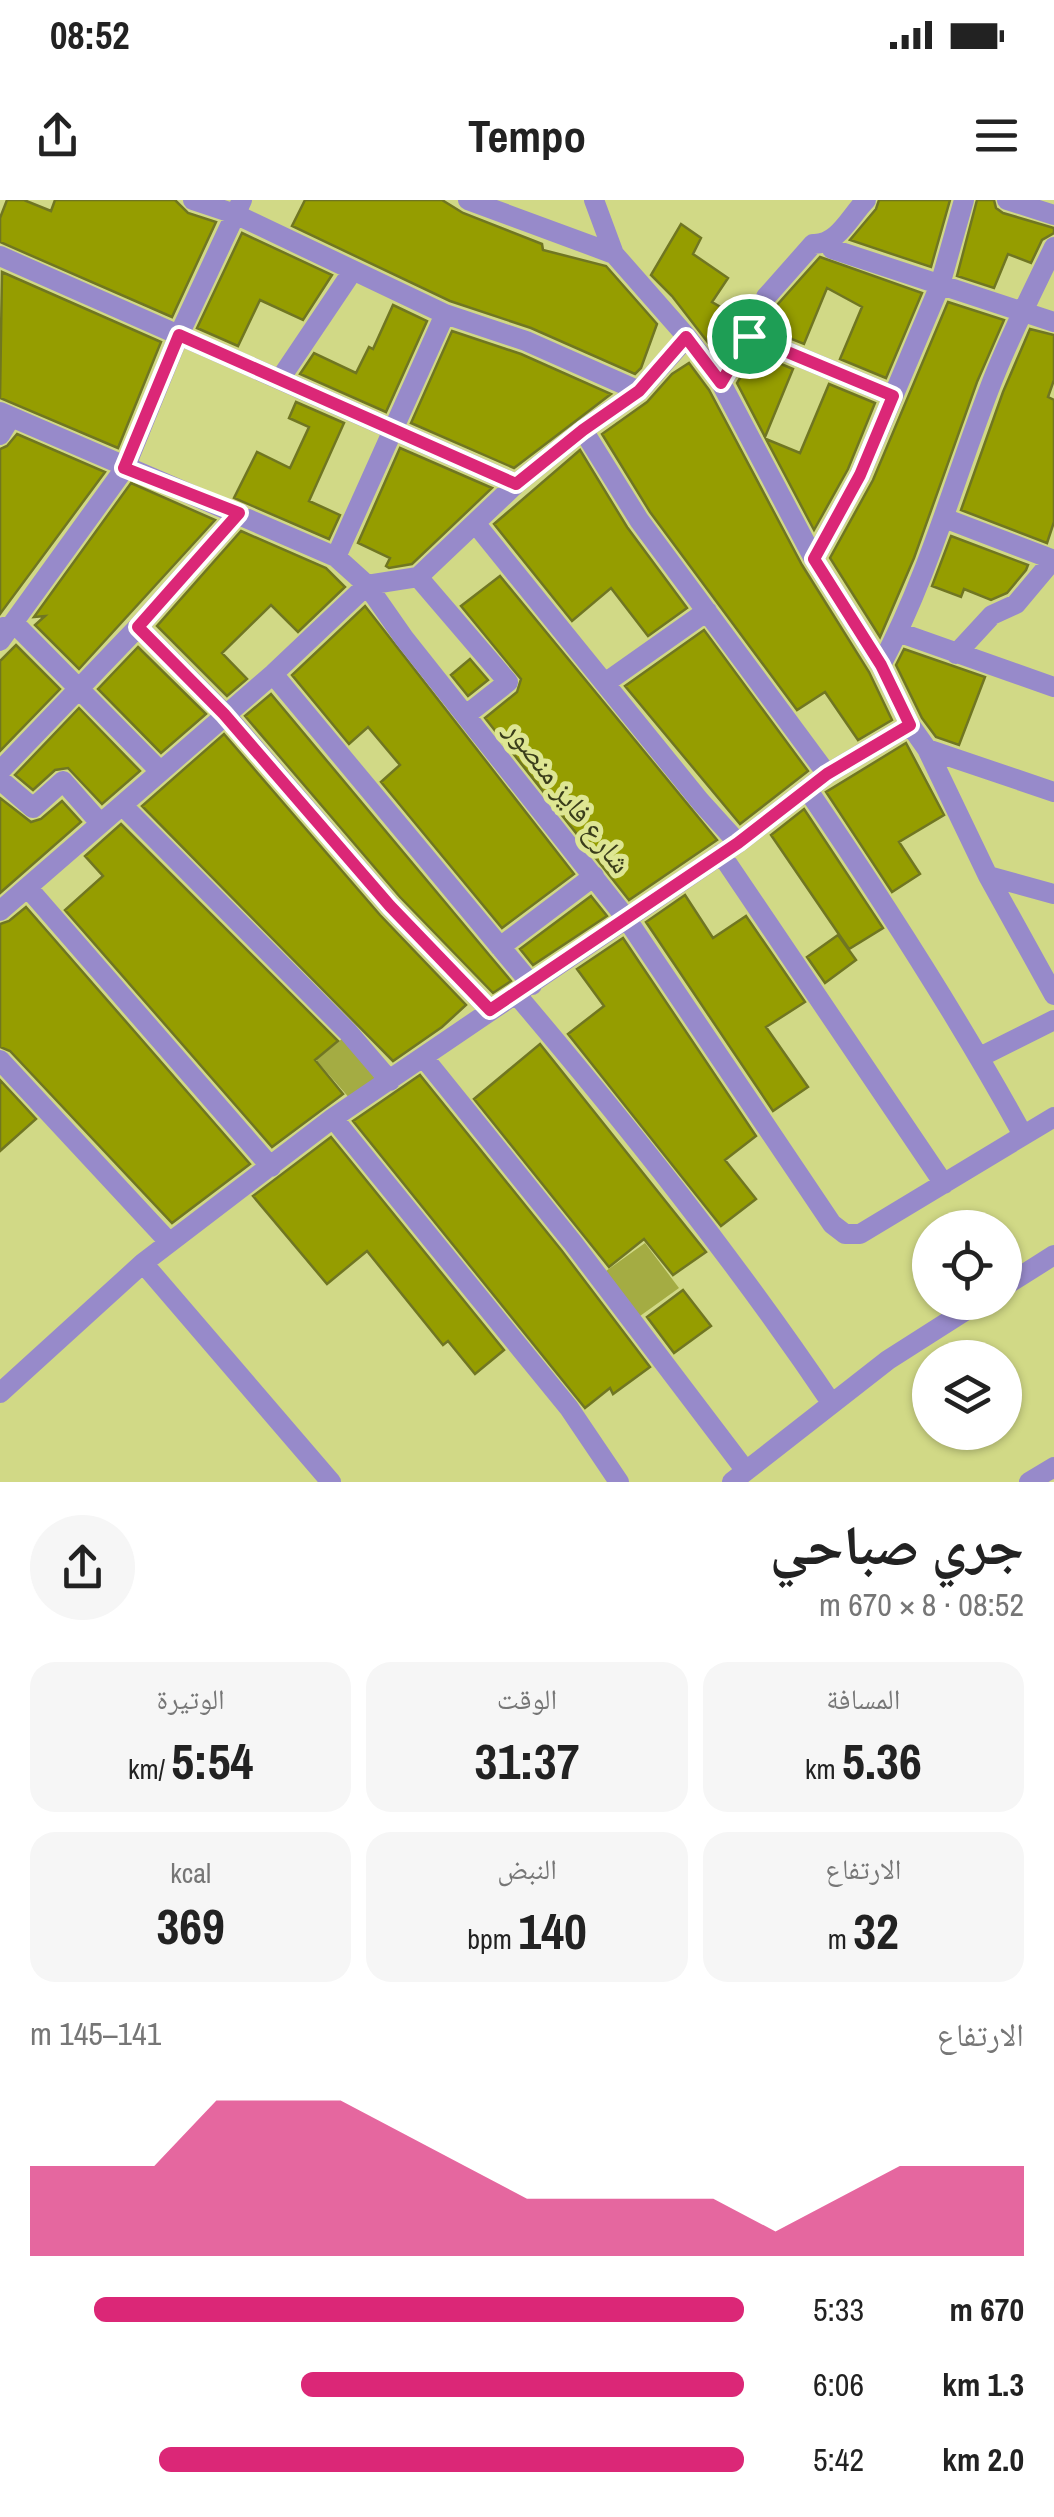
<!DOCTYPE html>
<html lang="ar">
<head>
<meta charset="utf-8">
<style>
  :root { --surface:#fff; --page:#f6f6f6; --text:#222; --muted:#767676; --accent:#db2777 }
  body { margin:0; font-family:"Archivo Narrow","Noto Naskh Arabic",sans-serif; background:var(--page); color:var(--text); direction:rtl; height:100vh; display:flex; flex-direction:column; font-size:38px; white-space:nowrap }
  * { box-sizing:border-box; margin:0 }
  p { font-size:32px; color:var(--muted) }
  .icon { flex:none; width:55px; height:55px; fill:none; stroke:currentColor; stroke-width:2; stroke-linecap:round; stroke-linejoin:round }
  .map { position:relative; height:1282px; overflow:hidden; direction:ltr }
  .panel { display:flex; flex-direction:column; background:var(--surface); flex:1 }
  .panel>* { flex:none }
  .buttons { position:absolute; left:912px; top:1010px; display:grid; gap:20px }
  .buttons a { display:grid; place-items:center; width:110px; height:110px; border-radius:50%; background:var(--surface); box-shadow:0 2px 8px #0004; font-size:50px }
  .pin { position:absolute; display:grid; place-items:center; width:85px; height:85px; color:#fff; margin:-42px; border:5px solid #fff; border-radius:50%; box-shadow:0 2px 10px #0007 }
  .round { display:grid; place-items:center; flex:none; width:105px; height:105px; border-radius:52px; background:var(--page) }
  .headline { display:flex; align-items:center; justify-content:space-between; height:170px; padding:0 30px }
  h1 { font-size:55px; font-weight:700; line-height:75px }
  .metrics { display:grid; grid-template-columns:repeat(3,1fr); gap:15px; height:170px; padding:10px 30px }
  .metrics div { display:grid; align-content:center; border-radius:25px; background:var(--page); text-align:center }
  .metrics b { font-size:50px; font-weight:700 }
  .metrics small { font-size:28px; font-weight:400 }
  .metrics p { font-size:28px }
  .chart { height:280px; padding:20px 30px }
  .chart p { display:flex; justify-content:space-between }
  .chart svg { width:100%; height:180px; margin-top:10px; fill:var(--accent); opacity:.7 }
  ul { padding:0 30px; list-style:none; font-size:32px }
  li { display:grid; grid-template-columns:160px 120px 1fr; align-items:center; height:75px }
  li i { height:25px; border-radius:12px; background:var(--accent) }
  .status { display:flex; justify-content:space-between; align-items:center; height:70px; padding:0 50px; background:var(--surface); direction:ltr }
  .status svg { height:28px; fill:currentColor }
  header { display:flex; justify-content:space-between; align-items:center; height:130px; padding:0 30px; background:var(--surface); font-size:45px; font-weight:700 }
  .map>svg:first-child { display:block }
  .green { fill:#a4ac43 }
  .building { fill:#959d00; stroke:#707622; stroke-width:2.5 }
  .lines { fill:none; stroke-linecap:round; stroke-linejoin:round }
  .minor { stroke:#978aca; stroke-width:20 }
  .route-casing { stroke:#fff; stroke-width:20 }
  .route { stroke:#db2777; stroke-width:12 }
  .labels { text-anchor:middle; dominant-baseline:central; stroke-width:10; stroke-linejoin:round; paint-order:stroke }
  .street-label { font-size:30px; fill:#3a3d1b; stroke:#dee693 }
</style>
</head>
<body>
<div class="status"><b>08:52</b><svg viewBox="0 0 49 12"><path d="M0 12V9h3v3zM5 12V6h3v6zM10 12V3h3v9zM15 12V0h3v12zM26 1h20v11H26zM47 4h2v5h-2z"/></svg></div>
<header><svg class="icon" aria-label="menu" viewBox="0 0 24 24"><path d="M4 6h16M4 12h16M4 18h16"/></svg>Tempo<svg class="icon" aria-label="share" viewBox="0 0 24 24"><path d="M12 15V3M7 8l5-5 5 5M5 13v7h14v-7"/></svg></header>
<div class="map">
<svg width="1054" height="1282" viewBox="0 0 1054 1282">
  <rect width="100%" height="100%" fill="#d1d986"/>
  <path class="green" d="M343,838l35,40 -26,23 -36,-41z
    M645,1043l34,45 -39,28 -34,-45z"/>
  <path class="building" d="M7,0h17l27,11 4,-11h120l13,13 28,9 -44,95 -172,-75v-24z
    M305,0h137l21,13 79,31 1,6 63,16 51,58 -16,44 -6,6 -104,-46 -81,-27 -158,-75z
    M879,0h71l-19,67 -81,-27 26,-31z
    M977,0h17l2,8 7,5 51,15v5l-12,7 -11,23 -23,-9 -14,34 -37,-12z
    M681,24l20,14 -8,16 35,24 -16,24 31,18 -23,38 -48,-62 -21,-21z
    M242,33l90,42 -29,45 -43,-20 -22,46 -41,-18z
    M820,57l102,36 -36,85 -46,-19 22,-52 -35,-19 -23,56 -35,-14 9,-26z
    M2,72l159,70 -43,106 -118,-50z
    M948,102l56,18 -27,62 -63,176 -34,79 -50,-79 43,-78z
    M393,105l34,16 -41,91 -86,-38 14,-21 42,20 13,-26 4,2z
    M1030,129l24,6v45l-6,17 6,3v122l-7,21 -86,-33 42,-118z
    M452,131l69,23 90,40 -97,74 -103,-45z
    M755,153l38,16 -28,68 -28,-54z
    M689,163l20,27 93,175 67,107 23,48 -34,20 -33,-48 -28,18 -147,-198 -48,-78 45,-32 25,-28z
    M829,184l46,19 -27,66 -34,61 -48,-91 34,14z
    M296,202l48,21 -35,78 31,14 -11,24 -95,-41 23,-46 33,16 19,-41 -20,-9z
    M17,234l88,38 -105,142v-165l7,-3z
    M400,248l92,40 -80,76 -23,4 -3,-2 4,-8 -32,-15z
    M580,250l47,77 60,81 -39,28 -37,-48 -39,33 -78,-97z
    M131,283l84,37 -136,149 -44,-44 10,-9 -11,1z
    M241,331l85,37 19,19 -47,45 -27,-27 -49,48 25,26 -20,17 -70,-70z
    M951,336l77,29 -2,5 -19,23 -16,7 -27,-11 -3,8 -29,-11z
    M500,376l217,264 -88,60 -144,-182 32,-26 4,-13 -60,-73z
    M365,406l209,268 -72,54 -121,-146 19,-17 -32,-38 -19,17 -57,-69z
    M704,430l104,141 -68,53 -115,-138z
    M16,445l44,44 -60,62v-90z
    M138,447l68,67 -45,39 -63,-64z
    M904,449l81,28 -26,68 -23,-8 -14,-19 -26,-53z
    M470,459l18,21 -20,16 -17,-21z
    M271,494l219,262 21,25 -18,12 -93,-96 -155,-181z
    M79,508l61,63 -38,33 -34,-36 -13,2 -22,20 -18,-15z
    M224,534l156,181 86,90 -24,22 -49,34 -251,-255z
    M906,543l38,72 -45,27 21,32 -28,18 -66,-100z
    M0,598l31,24 10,-3 21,-18 19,21 -81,71z
    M804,609l79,119 -34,21 -78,-114z
    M121,624l217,217 -23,19 28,34 -71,53 -207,-237 38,-34 -18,-20z
    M685,695l28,43 33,-22 59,86 -39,25 42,60 -35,24 -127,-189z
    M591,696l16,20 -74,49 -13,-16z
    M26,707l224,257 -78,59 -162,-172 -10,-4v-123l9,-3z
    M838,735l18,25 -31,23 -18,-26z
    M623,738l133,198 -31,24 31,39 -35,27 -153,-192 36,-28 -27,-37z
    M540,844l166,208 -33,23 -29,-36 -35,28 -135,-168z
    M420,875l142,176 88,116 -37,27 -3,-6 -25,20 -232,-287z
    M0,880l36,39 -36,32z
    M331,937l173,213 -29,24 -27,-33 -5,4 -76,-94 -40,33 -74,-88z
    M683,1090l28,36 -37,27 -27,-36z"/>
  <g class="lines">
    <path class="minor" d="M193,0l42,14 210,100 81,27 113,50
      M468,0l146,54
      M594,0l20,54 73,83 34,46 93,176 67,106 29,60 17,24 61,127 66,119
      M1007,0l47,15
      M833,39l-1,10 222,73
      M0,56l516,228
      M749,136l144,60
      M280,179l72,-107
      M721,183l37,-61 8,-25 47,-53c25,1 37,-28 53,-44
      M0,212l336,145 31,28 37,53 222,280 206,306 13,10h15l194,-117
      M583,230l56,90 188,254
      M0,235l11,-18
      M944,318l110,42
      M475,323l225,278 38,42
      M336,357l109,-243
      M814,359l46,-84 80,-190 24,-85
      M418,377l90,105 -42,33
      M4,427l11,-3 145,147
      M138,427l87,87 165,192 100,104
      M898,432l156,55
      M0,441l125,-173 54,-133 63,-135
      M956,454l36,-39 24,-11 37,-44
      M881,465c47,-88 73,-185 109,-278 18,-48 42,-94 64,-140
      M273,474l259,311
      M605,483l102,-72
      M927,549l127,43
      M0,571l138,-144 101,-114
      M0,580l33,28 30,-27 37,42
      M807,589c77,113 150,226 216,346
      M122,605l226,227 42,49
      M721,654l223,330
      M988,676l66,18
      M28,688l243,279
      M0,711l273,-237 94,-89 51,-8 98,-93 67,-54 56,-39 48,-54
      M500,747l94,-71
      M516,794c112,132 219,266 316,410
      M980,857l74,-37
      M424,858l149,185 173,228
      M0,860l169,182
      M333,918l236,290 50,74
      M143,1063l188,219
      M1005,1086l49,-31
      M0,1193l143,-130 190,-145 405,-275 89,-69 83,-49
      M732,1282l156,-122 91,-58
      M1029,1282l25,-15"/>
  </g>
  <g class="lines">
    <g class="route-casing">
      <path id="route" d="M179,135l337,149 67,-54 56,-39 47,-54 35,46 28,-47 144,60 -33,79 -46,84 67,106 29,60 -83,49 -89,69 -248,167 -100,-104 -166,-192 -86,-87 101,-114 -115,-45z"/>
    </g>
    <use href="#route" class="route"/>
  </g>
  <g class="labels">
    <g class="street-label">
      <text transform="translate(569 596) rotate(52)">شارع فايز منصور</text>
    </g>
  </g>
</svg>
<div class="buttons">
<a><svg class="icon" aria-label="locate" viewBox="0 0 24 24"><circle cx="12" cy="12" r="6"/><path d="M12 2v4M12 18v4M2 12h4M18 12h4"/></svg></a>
<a><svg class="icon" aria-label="layers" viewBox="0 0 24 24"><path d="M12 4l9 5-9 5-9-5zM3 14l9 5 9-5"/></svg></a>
</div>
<div class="pin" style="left:749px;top:136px;background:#1e9e55"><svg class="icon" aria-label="arrive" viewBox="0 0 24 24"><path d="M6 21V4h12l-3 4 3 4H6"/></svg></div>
</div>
<section class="panel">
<div class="headline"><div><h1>جري صباحي</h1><p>08:52 · 8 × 670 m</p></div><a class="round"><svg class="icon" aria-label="share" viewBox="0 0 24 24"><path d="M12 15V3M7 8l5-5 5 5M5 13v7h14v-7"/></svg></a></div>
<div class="metrics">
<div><p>المسافة</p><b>5.36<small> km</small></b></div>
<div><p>الوقت</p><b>31:37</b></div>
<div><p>الوتيرة</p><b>5:54<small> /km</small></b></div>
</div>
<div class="metrics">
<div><p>الارتفاع</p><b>32<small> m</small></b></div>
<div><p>النبض</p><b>140<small> bpm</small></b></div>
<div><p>kcal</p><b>369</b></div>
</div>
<div class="chart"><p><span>الارتفاع</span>141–145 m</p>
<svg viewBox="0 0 160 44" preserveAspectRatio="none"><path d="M0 44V22L10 22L20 22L30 6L40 6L50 6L60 14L70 22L80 30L90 30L100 30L110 30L120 38L130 30L140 22L150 22L160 22V44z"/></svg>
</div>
<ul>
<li><b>670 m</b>5:33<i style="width:91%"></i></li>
<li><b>1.3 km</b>6:06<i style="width:62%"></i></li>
<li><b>2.0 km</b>5:42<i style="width:82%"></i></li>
</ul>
</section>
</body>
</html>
